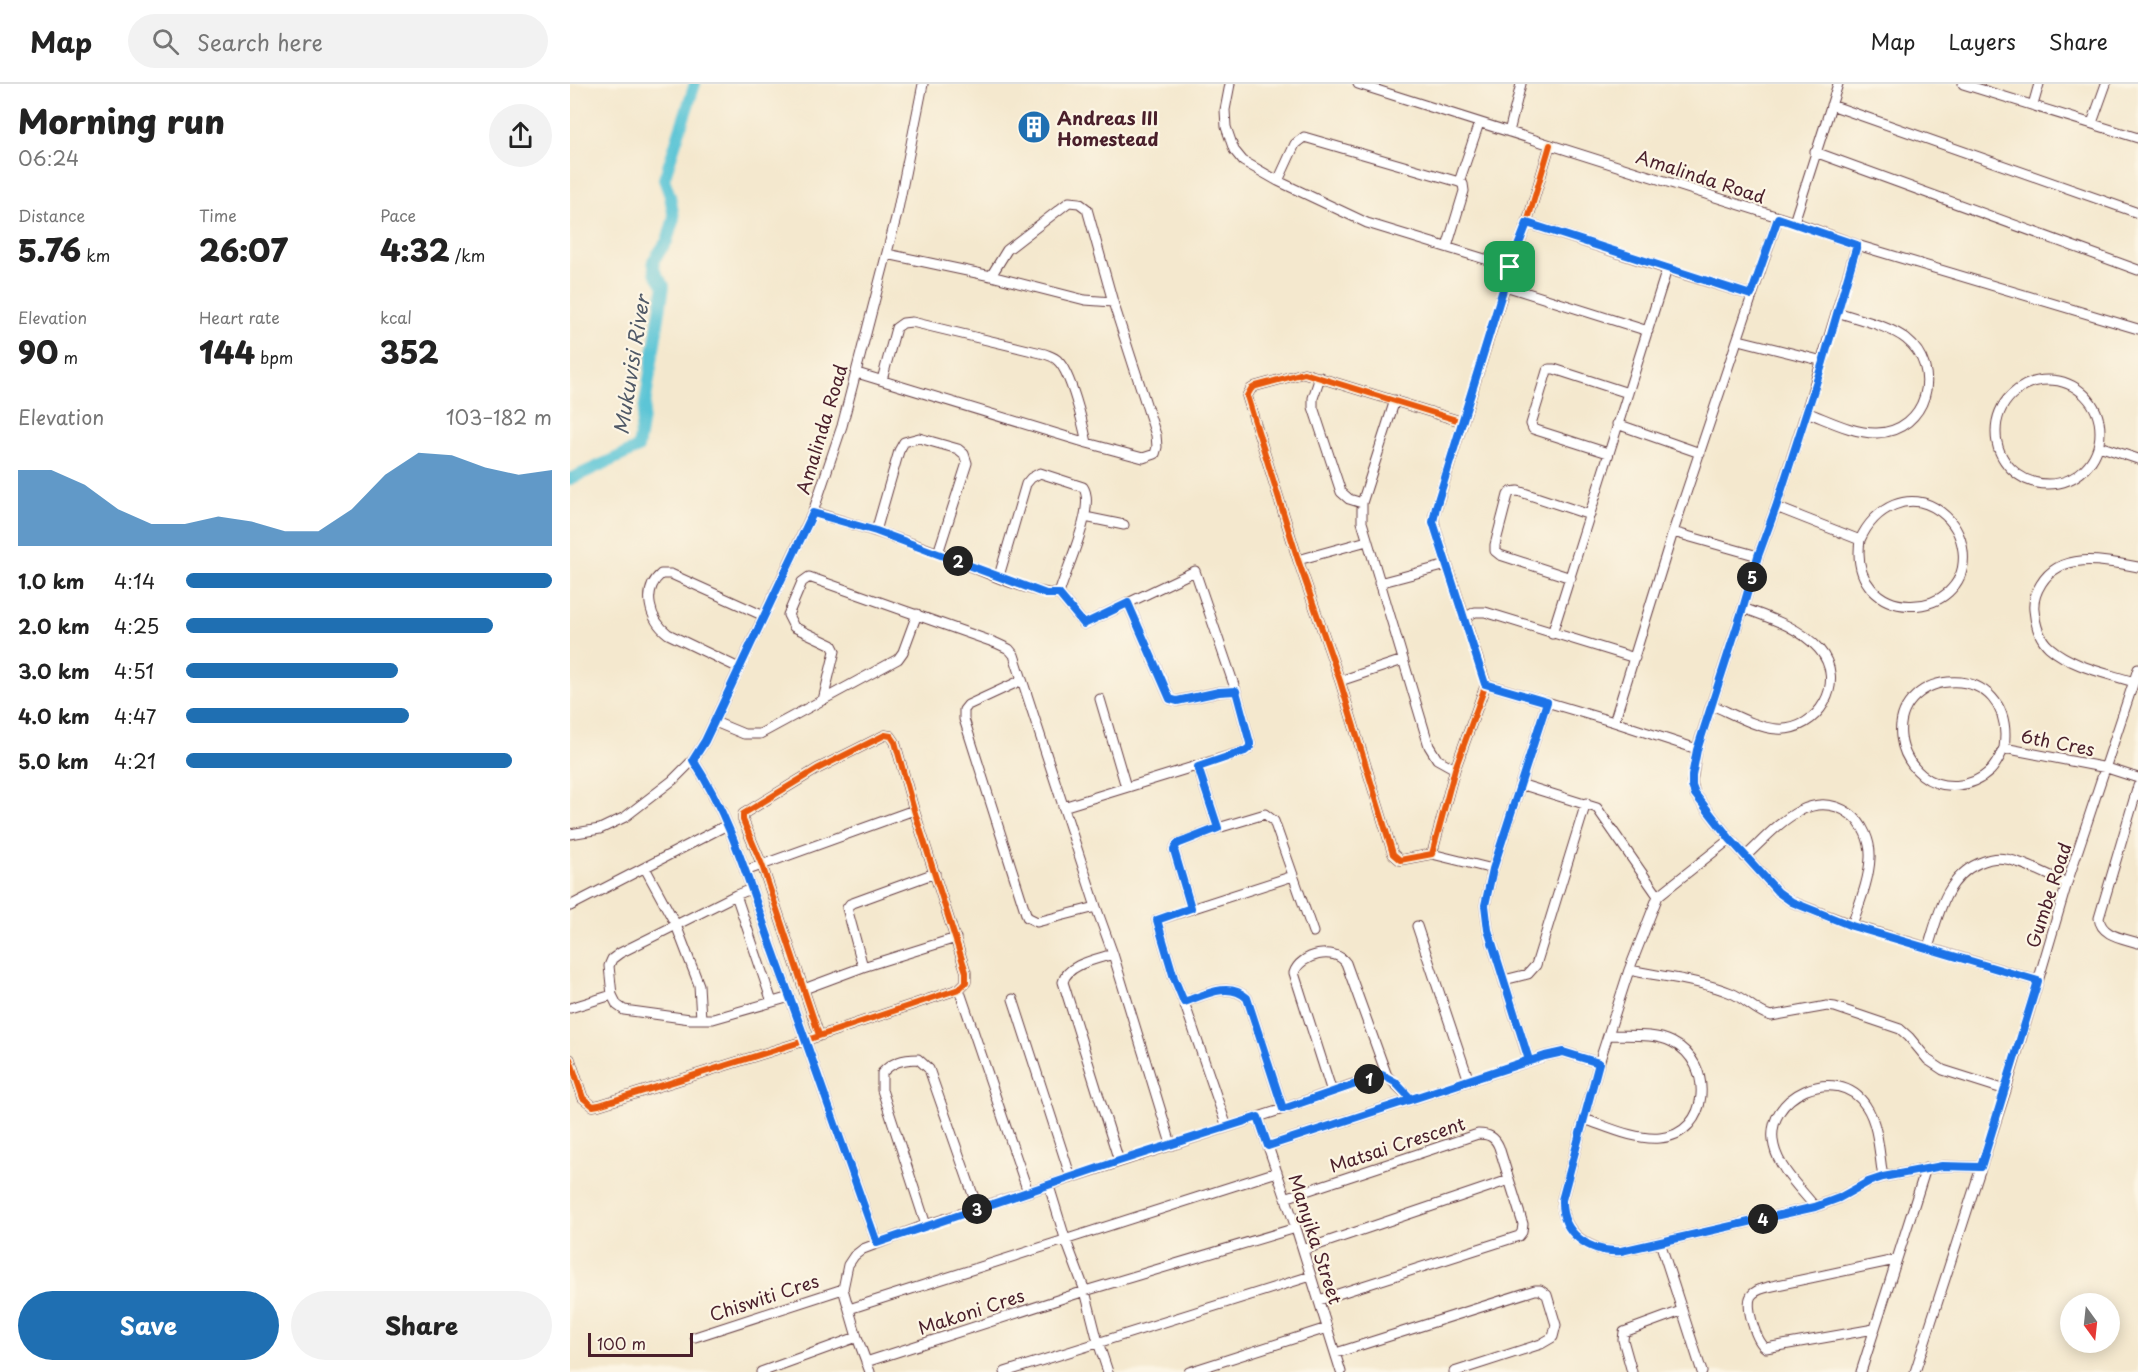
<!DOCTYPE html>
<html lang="en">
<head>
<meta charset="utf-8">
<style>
  :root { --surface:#fff; --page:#f2f2f2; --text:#222; --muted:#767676; --line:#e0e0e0; --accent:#1f6fb2 }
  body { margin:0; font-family:"Playpen Sans",sans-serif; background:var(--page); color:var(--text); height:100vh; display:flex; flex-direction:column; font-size:22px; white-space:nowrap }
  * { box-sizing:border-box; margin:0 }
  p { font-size:20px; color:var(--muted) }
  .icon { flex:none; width:33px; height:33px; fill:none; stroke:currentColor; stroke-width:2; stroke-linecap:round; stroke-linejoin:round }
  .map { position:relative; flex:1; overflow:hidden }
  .details { display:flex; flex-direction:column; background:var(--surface); width:570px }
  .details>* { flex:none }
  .needle { width:39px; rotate:165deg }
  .controls { position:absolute; left:1490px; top:1209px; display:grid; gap:12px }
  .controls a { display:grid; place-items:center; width:60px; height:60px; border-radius:50%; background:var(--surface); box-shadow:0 3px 15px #0003; font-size:30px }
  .scale { position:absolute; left:18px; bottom:15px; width:105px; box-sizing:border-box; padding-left:6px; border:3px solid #4a1f2b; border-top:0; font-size:16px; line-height:21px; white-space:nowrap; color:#4a1f2b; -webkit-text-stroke:4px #fcf5e5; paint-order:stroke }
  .pin { position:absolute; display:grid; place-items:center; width:51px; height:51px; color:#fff; margin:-26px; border-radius:12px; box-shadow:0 3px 9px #0006 }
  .km { position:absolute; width:30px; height:30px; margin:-15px; border-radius:50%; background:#222; color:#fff; font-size:16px; line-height:30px; text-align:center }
  .round { display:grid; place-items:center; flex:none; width:63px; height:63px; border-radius:32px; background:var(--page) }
  .headline { display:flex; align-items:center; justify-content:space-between; height:102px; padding:0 18px }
  h1 { font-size:33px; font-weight:800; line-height:45px }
  .stats { display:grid; grid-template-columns:repeat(3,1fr); gap:9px; height:102px; padding:6px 18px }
  .stats div { display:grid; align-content:center }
  .stats b { font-size:30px; font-weight:800 }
  .stats small { font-size:16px; font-weight:400 }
  .stats p { font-size:16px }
  .chart { height:168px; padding:12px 18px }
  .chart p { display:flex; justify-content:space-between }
  .chart svg { width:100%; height:108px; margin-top:6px; fill:var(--accent); opacity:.7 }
  .cta { display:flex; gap:12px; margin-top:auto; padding:12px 18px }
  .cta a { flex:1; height:69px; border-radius:36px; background:var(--accent); color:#fff; font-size:24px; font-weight:800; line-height:69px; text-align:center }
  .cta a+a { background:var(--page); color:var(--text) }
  ul { padding:0 18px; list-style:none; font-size:20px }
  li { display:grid; grid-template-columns:96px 72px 1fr; align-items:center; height:45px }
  li i { height:15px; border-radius:8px; background:var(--accent) }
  header { display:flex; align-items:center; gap:36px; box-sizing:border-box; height:84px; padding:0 30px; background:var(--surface); border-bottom:2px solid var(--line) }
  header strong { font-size:28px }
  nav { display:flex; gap:33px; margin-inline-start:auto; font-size:21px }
  .search { width:420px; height:54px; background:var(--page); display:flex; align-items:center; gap:15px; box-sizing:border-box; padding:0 21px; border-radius:33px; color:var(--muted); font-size:22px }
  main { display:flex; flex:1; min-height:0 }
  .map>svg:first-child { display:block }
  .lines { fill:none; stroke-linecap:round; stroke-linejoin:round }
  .river { stroke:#5bc5d6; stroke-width:12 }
  .minor-casing { stroke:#643d43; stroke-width:11 }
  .minor { stroke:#fff; stroke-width:9 }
  .cycleway-casing { stroke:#fcf5e5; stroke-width:10 }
  .cycleway { stroke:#e8590c; stroke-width:6 }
  .route-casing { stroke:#fff; stroke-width:12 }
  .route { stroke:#1a73e8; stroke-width:8 }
  .labels { text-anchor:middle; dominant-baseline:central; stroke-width:4.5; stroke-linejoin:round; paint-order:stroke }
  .poi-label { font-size:18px; font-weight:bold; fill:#4a1f2b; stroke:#fcf5e5; text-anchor:start }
  .street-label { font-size:18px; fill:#4a1f2b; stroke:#fcf5e5 }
  .water-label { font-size:20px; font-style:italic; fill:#505967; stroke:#fcf5e5 }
</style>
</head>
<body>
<header>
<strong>Map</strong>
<div class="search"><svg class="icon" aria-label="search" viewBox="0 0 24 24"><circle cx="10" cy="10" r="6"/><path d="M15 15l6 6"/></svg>Search here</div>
<nav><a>Map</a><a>Layers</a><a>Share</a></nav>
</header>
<main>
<section class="details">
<div class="headline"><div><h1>Morning run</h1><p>06:24</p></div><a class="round"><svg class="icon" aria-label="share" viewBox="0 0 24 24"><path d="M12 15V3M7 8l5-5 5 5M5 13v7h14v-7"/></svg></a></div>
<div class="stats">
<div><p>Distance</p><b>5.76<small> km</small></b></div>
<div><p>Time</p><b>26:07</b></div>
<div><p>Pace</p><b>4:32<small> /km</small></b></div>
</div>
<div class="stats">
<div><p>Elevation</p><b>90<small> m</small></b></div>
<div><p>Heart rate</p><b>144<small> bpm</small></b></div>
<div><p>kcal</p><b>352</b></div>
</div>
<div class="chart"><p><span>Elevation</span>103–182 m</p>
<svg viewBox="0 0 160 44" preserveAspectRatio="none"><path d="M0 44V13L10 13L20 19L30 29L40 35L50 35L60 32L70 34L80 38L90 38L100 29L110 15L120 6L130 7L140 12L150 15L160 13V44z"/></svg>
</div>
<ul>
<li><b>1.0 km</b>4:14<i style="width:100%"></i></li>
<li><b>2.0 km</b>4:25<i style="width:84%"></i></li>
<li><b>3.0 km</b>4:51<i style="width:58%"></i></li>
<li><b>4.0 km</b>4:47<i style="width:61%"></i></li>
<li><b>5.0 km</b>4:21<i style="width:89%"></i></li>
</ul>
<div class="cta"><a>Save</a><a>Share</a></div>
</section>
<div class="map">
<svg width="1568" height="1288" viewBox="0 0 1568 1288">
  <rect width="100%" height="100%" fill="#fcf5e5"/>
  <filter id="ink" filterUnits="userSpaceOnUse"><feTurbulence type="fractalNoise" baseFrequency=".0167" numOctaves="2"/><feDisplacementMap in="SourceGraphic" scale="12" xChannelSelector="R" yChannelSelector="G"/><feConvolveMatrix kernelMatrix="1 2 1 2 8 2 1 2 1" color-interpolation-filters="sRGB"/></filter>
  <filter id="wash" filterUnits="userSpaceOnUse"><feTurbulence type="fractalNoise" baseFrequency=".008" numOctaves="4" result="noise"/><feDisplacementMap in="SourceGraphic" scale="24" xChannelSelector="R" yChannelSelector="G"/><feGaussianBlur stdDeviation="1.35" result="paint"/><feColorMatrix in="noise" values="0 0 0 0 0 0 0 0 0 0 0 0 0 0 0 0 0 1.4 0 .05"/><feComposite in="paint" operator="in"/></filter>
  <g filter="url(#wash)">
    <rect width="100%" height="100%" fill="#f4e8ce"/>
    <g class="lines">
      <path class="river" d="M0,395l68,-31 26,-162 -9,-14 -2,-11 14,-20 7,-23 -4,-22 -6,-17 31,-95"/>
    </g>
  </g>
  <g filter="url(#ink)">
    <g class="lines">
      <g class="minor-casing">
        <path id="minor" d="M660,0l-5,26 1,17 8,23 9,11 35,20 89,42 144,44
          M788,0l436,138 63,23 281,84
          M1393,0l175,54
          M1261,21l307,108
          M1463,21l6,-21
          M1522,39l14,-39
          M939,48l12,-48
          M1245,68l323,118
          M708,97l17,-37 9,-7 155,45 4,2 1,7 -17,56
          M889,98l20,-59
          M1224,138l44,-138
          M957,139l140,46
          M1287,161l-51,167 -30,95 -18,49 -15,52 -46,141 -5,33 3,12 35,45 48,53 14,10 60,23 186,56
          M317,170l104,22 94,24 28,2
          M935,202l143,45
          M1169,256l84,21
          M287,289l230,70 56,15 12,-4 2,-7 -1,-12 -43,-133 -26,-93 -8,-6 -10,-1 -62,48 -16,26
          M750,293l-7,21v9l28,85 8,7 13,4
          M1426 348a52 52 0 1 1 104 0a52 52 0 1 1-104 0Z
          M312,296l14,-52 7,-5 9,-1 133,32c5,2 10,3 13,7 13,12 25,63 29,82
          M825,316l-33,103v19l67,224 8,13 18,10
          M1236,328c22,8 48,22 71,21 50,-2 67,-64 29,-94 -16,-13 -49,-20 -69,-27
          M893,338l-159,-49 -48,13 -5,3 -4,7 51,164 42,121 53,173 7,6 32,-6 23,-85 31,-85 -51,-157 -1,-12 77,-248 16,-44 23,-78
          M1047,340l83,29
          M1529,362l39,13
          M1038,369l-75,-24 -2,-5 16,-53 2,-2h5l74,24
          M1206,423l84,33c-13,88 111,83 103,11 -2,-16 -9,-29 -22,-39 -31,-24 -67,-4 -81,28
          M243,428c43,13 86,26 128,42 30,12 88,40 118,40 6,-23 38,-88 24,-107l-43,-14 -9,5 -5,6 -27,92
          M515,433l39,8
          M306,447l23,-80 5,-9 15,-4 39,11 6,5 3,9 -29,90
          M1103,448l85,24
          M728,476l69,-19
          M1001,494l-71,-23 -5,-4v-6l13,-50 2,-3 8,-1 72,24
          M809,499l68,-18
          M489,510l25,30 111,-53 41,120 14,52v4l-5,4 -182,56
          M558,519l42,96 7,2 42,-9 17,-1
          M894,534l11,-6h10l150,46
          M982,550l115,-365 84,26
          M169,584l-71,-34c-18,-14 -27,-43 -7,-60h10l93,42
          M452,596l-54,25 -4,5v9l63,198 10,5 59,-15
          M770,597l63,-21
          M1564,598c-28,-9 -62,-15 -85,-35 -10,-9 -14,-25 -15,-37 -1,-10 2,-18 7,-26 20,-34 66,-23 97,-17
          M916,600l128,38 83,27
          M530,615l26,88
          M253,616l12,-49 -3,-6 -38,-18 -6,-12 14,-33 7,-5 187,66 13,6 5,6 82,252 17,47 58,190
          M1142,621c19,8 45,23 65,24 41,3 71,-47 42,-80 -20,-22 -49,-31 -76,-41
          M145,638l29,12h16l138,-75 5,-7 14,-38
          M1044,638l59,-190 105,-314
          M1434,664c-4,8 -7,16 -14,23 -18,17 -48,20 -68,4 -12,-10 -19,-22 -21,-38 -8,-71 116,-80 103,11l103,20 31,10
          M123,676c37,56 56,123 78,185 36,99 71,198 106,298
          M628,683l20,61
          M950,700l77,24 61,88
          M1568,702l-39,132c2,18 24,20 39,25
          M0,750l30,-5 25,-12 48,-37 20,-20 12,-19 108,-229 29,-86 55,-212 26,-130
          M1160,755l-72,57 -29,74 -30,93 -37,137c-1,33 29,53 59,51l194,-44 24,-9 29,-16 15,-5 60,-11 38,1
          M862,770l61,15
          M1175,773c28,-26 64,-72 105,-43 13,9 21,28 20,44 -1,23 -11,46 -18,67
          M75,784l31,57 23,60 2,34
          M175,787l169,-61
          M181,805l-15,6 -116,58 -8,6 -3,7 3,29 5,10 7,5 66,9h23l77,-22
          M166,811l36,107
          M0,822l157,-81
          M621,824l-17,-58 3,-6 41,-16 47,-14 9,7 39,111
          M847,842l52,155
          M1358,864c10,-32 17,-70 51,-85 9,-4 18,-6 27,-4 19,3 43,17 61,24
          M543,870c-15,5 -46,10 -50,28l56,179
          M293,883l-16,-59 3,-4 85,-31
          M1059,886c34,7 71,10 102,23 15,6 25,19 40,23l56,-10 8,1 65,22 9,8 19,23 15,10 63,20
          M934,896l24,-6 8,-9 50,-162
          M234,905l59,-22 93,-29
          M389,905l69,203
          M443,915l58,179
          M614,918l-10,-24 -17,-58 136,-44
          M0,924l42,-13
          M0,975l13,39 10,8 6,-1 208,-65 152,-51 7,-7v-10l-52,-162 -19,-68 -4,-6 -6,-1 -68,34 -74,45v6l19,45 57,170
          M959,977l-41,-131 -3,-25 8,-36 54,-167
          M762,1008l-38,-119c6,-19 41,-27 52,-10l41,113
          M688,1033l38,111 45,144
          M1014,1035c24,8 50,21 76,19 50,-4 55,-75 12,-96 -18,-9 -44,-6 -64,-7
          M657,1043l-43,-125c20,-7 44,-21 63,-4l36,111
          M698,1062l277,-90 18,-4 36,11
          M479,1102l16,52 20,53 13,51 10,30
          M715,1114l193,-64c11,0 17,3 21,13l24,77 -1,8 -3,4 -200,64
          M1245,1123c-14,-18 -36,-38 -41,-61 -12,-50 64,-84 92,-40 13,19 13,49 17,71
          M356,1141l-44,-135v-17c10,-11 21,-14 36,-14l11,10 49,140
          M1090,1158l42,130
          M733,1166l206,-70
          M279,1225l428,-137
          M1304,1245l-108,19c-10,-6 -21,-42 -15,-52 4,-6 11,-7 17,-9l127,-27
          M125,1253l148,-48
          M766,1269l199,-63h5l7,5 9,30 -3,12 -12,7 -87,28
          M296,1278l219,-71 211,-63
          M191,1288l96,-35
          M300,1288l-13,-35 -14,-48 5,-24 6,-9 9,-7 63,-24 357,-116 93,-33h11l24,23
          M435,1288l306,-96
          M619,1288l138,-44
          M1062,1288l-9,-32 1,-8 57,-21
          M1291,1288l65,-204
          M1345,1288l91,-282 61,-207 71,-214"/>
      </g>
      <use href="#minor" class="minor"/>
      <g class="cycleway-casing">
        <path id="cycleway" d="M893,338l-159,-49 -48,13 -5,3 -4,7 51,164 42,121 53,173 7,6 32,-6 23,-85 31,-85 -51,-157 -1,-12 77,-248 16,-44 23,-78
          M0,975l13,39 10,8 6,-1 208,-65 152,-51 7,-7v-10l-52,-162 -19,-68 -4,-6 -6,-1 -68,34 -74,45v6l19,45 57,170"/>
      </g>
      <use href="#cycleway" class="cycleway"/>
    </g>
  </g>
  <g class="lines" filter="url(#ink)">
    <g class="route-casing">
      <path id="route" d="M940,183l-74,240 -3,15 52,162 62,18 -54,167 -8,36 3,25 41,130 -118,39 -16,-17 -13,-7 -99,34 -36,-111c-18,-17 -43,-3 -63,4l-10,-24 -17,-58 34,-12 -17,-58 3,-6 41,-16 -20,-61 47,-16 5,-4v-4l-14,-52 -17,1 -42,9 -7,-2 -42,-96 -44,21 -25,-30h-13l-170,-63 -63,-18 -108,228 -12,19c37,56 56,123 78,185 36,99 71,198 106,298l242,-82 139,-44 10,29 277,-90 18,-4 36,11 -37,137c-1,34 28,53 59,51l194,-44 24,-9 29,-16 15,-5 59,-11 39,1 57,-186 -186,-55 -60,-24 -14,-10 -48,-53 -35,-45 -3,-8v-10l5,-26 46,-142 15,-52 18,-49 47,-145 34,-117 -79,-27 -27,77 -224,-72 -17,44"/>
    </g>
    <use href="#route" class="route"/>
  </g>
  <defs>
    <g id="building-disc" transform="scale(1.725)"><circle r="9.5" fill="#1f6fb2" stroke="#fcf5e5"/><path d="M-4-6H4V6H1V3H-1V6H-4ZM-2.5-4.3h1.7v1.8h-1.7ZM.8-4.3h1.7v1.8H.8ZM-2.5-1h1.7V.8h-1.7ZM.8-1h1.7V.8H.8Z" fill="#fff"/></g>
  </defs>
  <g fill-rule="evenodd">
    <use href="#building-disc" x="464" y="43"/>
  </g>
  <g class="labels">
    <g class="poi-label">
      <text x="487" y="33">Andreas III<tspan x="487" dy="21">Homestead</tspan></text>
    </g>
    <g class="street-label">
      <text transform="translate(1131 92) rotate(18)">Amalinda Road</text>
      <text transform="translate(251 345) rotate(-73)">Amalinda Road</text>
      <text transform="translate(1488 658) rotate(11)">6th Cres</text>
      <text transform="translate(1478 811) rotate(-72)">Gumbe Road</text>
      <text transform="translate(827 1060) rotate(-18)">Matsai Crescent</text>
      <text transform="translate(746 1155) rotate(72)">Manyika Street</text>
      <text transform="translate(194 1213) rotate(-18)">Chiswiti Cres</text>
      <text transform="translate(401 1227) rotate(-18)">Makoni Cres</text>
    </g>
    <g class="water-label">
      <text transform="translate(61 281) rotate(-81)">Mukuvisi River</text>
    </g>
  </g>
</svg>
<div class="controls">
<a><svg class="needle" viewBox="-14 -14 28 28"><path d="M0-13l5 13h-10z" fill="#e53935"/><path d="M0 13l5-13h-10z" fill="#767676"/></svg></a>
</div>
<div class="scale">100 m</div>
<div class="pin" style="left:940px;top:183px;background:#1e9e55"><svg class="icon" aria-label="arrive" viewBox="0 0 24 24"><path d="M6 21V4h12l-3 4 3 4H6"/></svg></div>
<b class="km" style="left:799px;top:995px">1</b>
<b class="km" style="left:388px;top:477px">2</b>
<b class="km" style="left:407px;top:1125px">3</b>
<b class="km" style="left:1193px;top:1135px">4</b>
<b class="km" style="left:1182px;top:493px">5</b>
</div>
</main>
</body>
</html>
